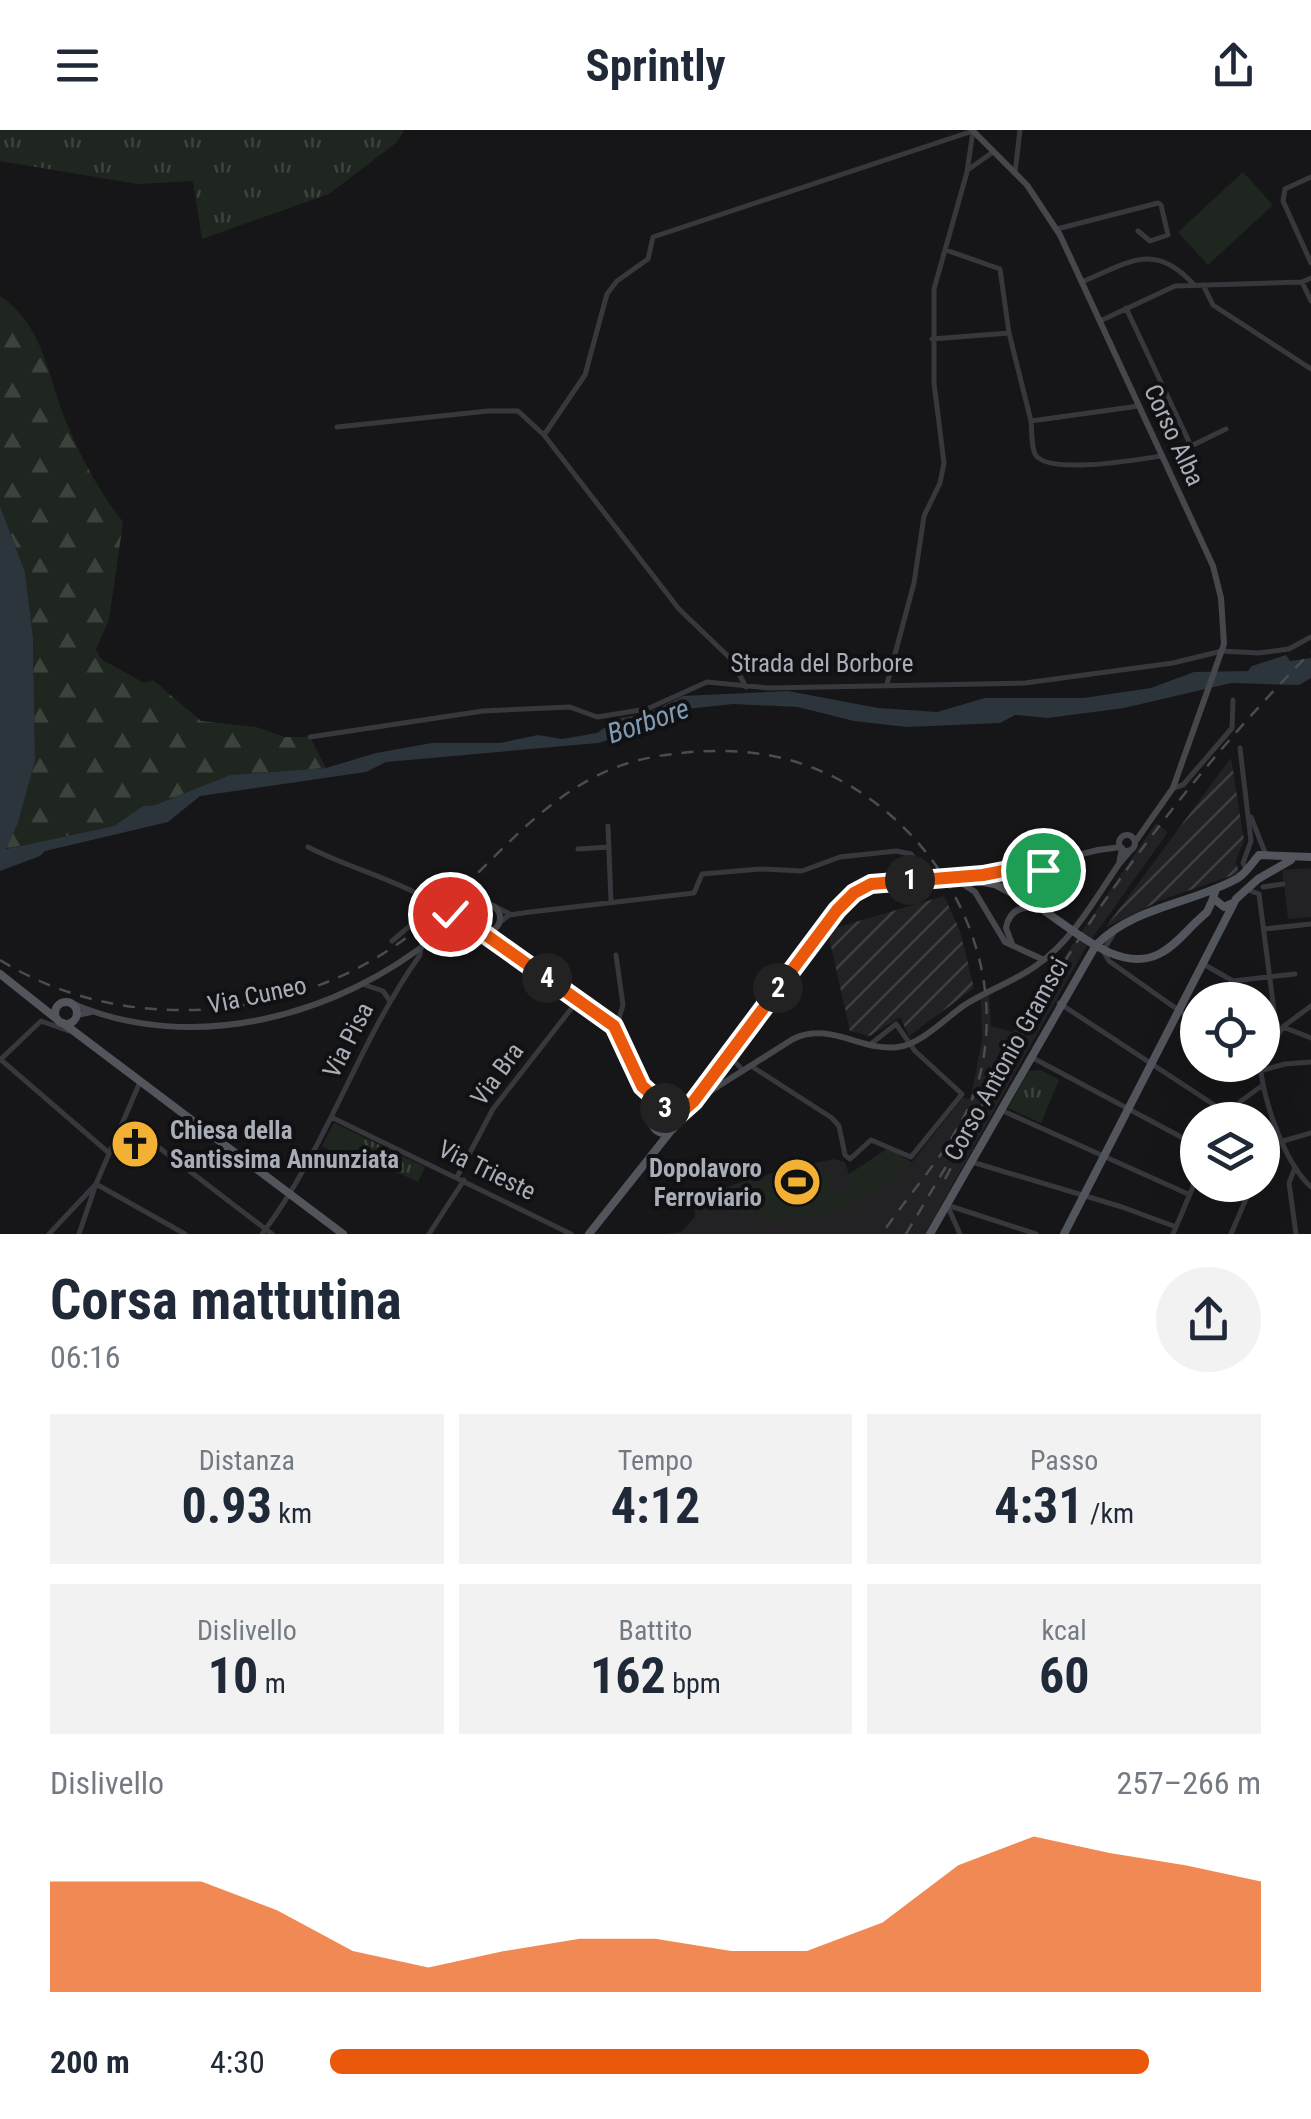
<!DOCTYPE html>
<html lang="it">
<head>
<meta charset="utf-8">
<style>
  :root { --surface:#fff; --page:#f2f2f3; --text:#1f2937; --muted:#747a83; --accent:#ea580c }
  body { margin:0; font-family:"Roboto Condensed",sans-serif; background:var(--page); color:var(--text); height:100vh; display:flex; flex-direction:column; font-size:38px; white-space:nowrap }
  * { box-sizing:border-box; margin:0 }
  p { font-size:32px; color:var(--muted) }
  .icon { flex:none; width:55px; height:55px; fill:none; stroke:currentColor; stroke-width:2; stroke-linecap:round; stroke-linejoin:round }
  .map { position:relative; height:1104px; overflow:hidden }
  .sheet { display:flex; flex-direction:column; background:var(--surface); flex:1 }
  .sheet>* { flex:none }
  .controls { position:absolute; left:1180px; top:852px; display:grid; gap:20px }
  .controls a { display:grid; place-items:center; width:100px; height:100px; border-radius:50%; background:var(--surface); box-shadow:0 10px 40px #0002; font-size:50px }
  .pin { position:absolute; display:grid; place-items:center; width:85px; height:85px; color:#fff; margin:-42px; border:5px solid #fff; border-radius:50%; box-shadow:0 2px 10px #0007 }
  .km { position:absolute; width:50px; height:50px; margin:-25px; border-radius:50%; background:#222; color:#fff; font-size:28px; line-height:50px; text-align:center }
  .round { display:grid; place-items:center; flex:none; width:105px; height:105px; border-radius:52px; background:var(--page) }
  .head { display:flex; align-items:center; justify-content:space-between; height:170px; padding:0 50px }
  h1 { font-size:55px; font-weight:700; line-height:75px }
  .stats { display:grid; grid-template-columns:repeat(3,1fr); gap:15px; height:170px; padding:10px 50px }
  .stats div { display:grid; align-content:center; border-radius:0px; background:var(--page); text-align:center }
  .stats b { font-size:50px; font-weight:700 }
  .stats small { font-size:28px; font-weight:400 }
  .stats p { font-size:28px }
  .chart { height:280px; padding:20px 50px }
  .chart p { display:flex; justify-content:space-between }
  .chart svg { width:100%; height:180px; margin-top:10px; fill:var(--accent); opacity:.7 }
  ul { padding:0 50px; list-style:none; font-size:32px }
  li { display:grid; grid-template-columns:160px 120px 1fr; align-items:center; height:75px }
  li i { height:25px; border-radius:12px; background:var(--accent) }
  header { display:flex; justify-content:space-between; align-items:center; height:130px; padding:0 50px; background:var(--surface); font-size:45px; font-weight:700 }
  .map>svg:first-child { display:block }
  .built { fill:#222225 }
  .industrial { fill:url(#industrial-furrows) }
  .grass { fill:url(#grass-tufts) }
  .forest { fill:url(#forest-firs) }
  .pitch { fill:#1e261f }
  .water { fill:#2c353c }
  .lines { fill:none; stroke-linecap:round; stroke-linejoin:round }
  .street { stroke:#37383d; stroke-width:5 }
  .secondary { stroke:#45474d; stroke-width:6 }
  .primary { stroke:#53555c; stroke-width:8 }
  .rail { stroke:#4a4c52; stroke-width:2.5; stroke-dasharray:12 10; stroke-linecap:butt }
  .primary-bridge { stroke:#53555c; stroke-width:8 }
  .route-casing { stroke:#fff; stroke-width:20 }
  .route { stroke:#ea580c; stroke-width:12 }
  .labels { text-anchor:middle; dominant-baseline:central; stroke-width:8; stroke-linejoin:round; paint-order:stroke }
  .street-label { font-size:25px; fill:#a8adb8; stroke:#111113 }
  .poi-label { font-size:25px; font-weight:bold; fill:#a8adb8; stroke:#111113; text-anchor:start }
  .water-label { font-size:28px; font-style:italic; fill:#7f9bb3; stroke:#111113 }
</style>
</head>
<body>
<header><svg class="icon" aria-label="menu" viewBox="0 0 24 24"><path d="M4 6h16M4 12h16M4 18h16"/></svg>Sprintly<svg class="icon" aria-label="share" viewBox="0 0 24 24"><path d="M12 15V3M7 8l5-5 5 5M5 13v7h14v-7"/></svg></header>
<div class="map">
<svg width="1311" height="1104" viewBox="0 0 1311 1104">
  <defs>
    <pattern id="industrial-furrows" width="10" height="10" patternUnits="userSpaceOnUse" patternTransform="scale(2.5)"><rect width="10" height="10" fill="#222225"/><path d="M-1 1l2-2M0 10L10 0M9 11l2-2" fill="none" stroke="#3f3f43"/></pattern>
    <pattern id="grass-tufts" width="24" height="20" patternUnits="userSpaceOnUse" patternTransform="scale(2.5)"><rect width="24" height="20" fill="#1e261f"/><path d="M3 7l-1-3M5 7V3M7 7l1-3M15 17l-1-3M17 17v-4M19 17l1-3" fill="none" stroke="#3c433d"/></pattern>
    <pattern id="forest-firs" width="22" height="20" patternUnits="userSpaceOnUse" patternTransform="scale(2.5)"><rect width="22" height="20" fill="#1e261f"/><path d="M5 1l3.5 6h-7zM16 11l3.5 6h-7z" fill="#3c433d"/></pattern>
  </defs>
  <rect width="100%" height="100%" fill="#161618"/>
  <path class="built" d="M1156,693l12,9 -82,115 -161,287h-261l17,-2 14,-15 -1,-20 92,-28 48,-10 11,3 4,12 39,-26 24,14 51,-65 6,2 3,-7 10,-53 -1,-40 8,-4 2,31 22,6 39,-65 4,2z
    M1311,738v49l-23,2 -6,-49z"/>
  <path class="industrial" d="M1231,628l13,82 -8,21 3,12 -80,28 -54,27z
    M944,766l16,35 14,57 -65,48 -9,-19 -30,19 -20,-5 -22,-98 7,-5z"/>
  <path class="grass" d="M0,0h404l-7,12 -68,52 -127,45 -9,-58 -55,3 -138,-23z
    M1041,940l18,10 -18,43 -33,-15 21,-37z
    M334,993l91,44 -7,15 -41,-19 -7,6 -48,-23z"/>
  <path class="forest" d="M0,166c44,30 47,78 65,123 15,37 33,71 58,103l-14,98 -13,29 5,10 43,24 9,-3 48,41 55,6 29,10h25l16,31 -96,7 -75,30 -12,1 -29,20 -109,23 13,-26 17,-62 -2,-123 -8,-66 -25,-66z"/>
  <path class="pitch" d="M1243,42l30,33 -65,60 -30,-33z
    M888,1018l24,15c-58,48 -79,55 -154,56l-2,-6 -17,5 -9,-32 21,-7 2,6c26,-6 51,-5 75,-12l7,21 17,-5 -4,-14z"/>
  <path class="water" d="M0,376l25,66 8,66 2,123 -17,62 -12,26 108,-23 29,-20 12,-1 75,-30 96,-7 50,-15 56,-10h68l38,-8 24,4 35,-6 20,-14 31,-6 35,-17 105,-5 90,17 59,4 48,-14h98l68,-10 43,-16 54,-1 4,-5 34,-11 4,6 21,-3v20l-12,7 -68,-2 -107,25 -76,10 -33,-3 -15,8 -93,4 -53,-6 -56,-14 -65,-3 -47,5 -4,6 -29,17 -11,-2 -44,13 -212,19 -20,10 -166,24 -32,26 -123,29 -5,5 -40,15z"/>
  <g class="lines">
    <path class="street" d="M969,39l24,-17
      M1015,43l5,-43
      M1311,47l-26,12 -2,12 28,62
      M1057,99l101,-26 3,2 7,30 -18,6 -12,-10
      M946,120l54,19 9,64
      M1082,152c47,-20 73,-41 112,3
      M1302,152l9,19
      M1203,155l10,20
      M1213,175l98,64
      M1126,178l65,138 35,-17
      M1100,191l75,-35 127,-4 9,-4
      M932,209l77,-6 22,88 108,-15
      M1031,291c1,9 0,24 4,33 11,22 105,5 127,2
      M337,297l151,-16h30l26,24 135,174 52,50 15,28
      M544,305l41,-60 22,-81 10,-13 31,-22 5,-22 320,-106 -6,41 -33,117v94l10,80 -4,20 -16,33 -10,67 -27,101
      M310,607l173,-26 87,-4 27,10 50,-8 60,-27 61,6 257,-5 148,-20 49,-12 36,2 31,-4 22,-12
      M1240,618l11,93 -8,22 4,7
      M1173,658l10,-3 49,-57 1,-28
      M1251,687l15,38
      M608,696l3,76
      M308,717c50,26 109,36 152,76
      M578,719l31,-2
      M1263,757l20,-3
      M1246,759l13,5 18,140
      M496,777l14,7
      M499,793l10,-8 21,-3 164,-19 8,-19 58,-5 42,2 38,-14 56,-6 15,3 26,32
      M1264,799l47,-5
      M1114,803l-11,18 6,10 89,63
      M392,811l44,-37
      M616,825l7,50 -7,23
      M1205,835l28,16 62,-7
      M362,854l21,7 7,10
      M1059,873l169,111
      M1283,897l28,11
      M729,924l14,17
      M1033,928l165,88
      M1262,928l22,-32 27,-20
      M0,929l109,94
      M0,930l41,-39 28,10
      M1260,935c4,37 24,97 51,122
      M751,936l81,52 7,8 6,29 5,4 21,-19 40,17 51,-63 -47,-43 -19,-27 -24,19
      M1260,941l25,-7 26,-2
      M1001,980l187,84
      M331,987l240,117
      M1225,990l16,-19 22,-16
      M122,996l27,14 123,94
      M1283,1011l28,-8
      M1262,1030l8,-16 9,-9
      M972,1032l150,45 54,20
      M1294,1040l-5,13 7,51
      M457,1047l36,-68 85,-109
      M947,1075l89,29
      M947,1075l13,29
      M49,1104l47,-50 89,50
      M79,1104l17,-50 44,-102
      M262,1104c65,-86 96,-192 158,-279l1,-7
      M429,1104l35,-54
      M1173,1104l25,-59
      M1231,1104l21,-49"/>
    <path class="secondary" d="M972,0l55,55 33,50 153,331 8,32 3,46 -51,144 -38,54
      M1119 713a8 8 0 1 1 16 0a8 8 0 1 1-16 0Z
      M1122,718l-3,16 12,-14
      M965,747l45,-5 88,-22 23,-3
      M957,750l18,12 30,50 39,18
      M472 788a14 14 0 1 1 28 0a14 14 0 1 1-28 0Z
      M1040,777l-7,-23 6,-10 18,-11
      M480,801l134,95 29,60 20,22
      M1012,814l-6,-16c3,-16 13,-22 29,-20
      M71,873c122,53 268,13 366,-68 13,-11 27,-10 37,-25
      M77,885l14,-3
      M650,967l4,17
      M698,969l95,-60c38,-18 68,13 105,8 23,-3 47,-28 65,-41 24,-16 51,-24 74,-41 36,-25 58,-66 82,-101"/>
    <path class="primary" d="M953,747l42,7 45,24
      M1216,759l-3,9 11,9 9,-4
      M1195,793l12,-11 6,-13
      M0,844l58,46
      M55 883a11 11 0 1 1 22 0a11 11 0 1 1-22 0Z
      M63,893l280,211
      M652 991a12 12 0 1 1 24 0a12 12 0 1 1-24 0Z
      M676,987l18,-16 143,-191 23,-21 25,-8
      M589,1104l81,-102
      M930,1104l166,-289c39,-39 96,-41 142,-67 9,-6 14,-15 21,-23l52,2
      M1064,1104l172,-335 22,-20 33,-19"/>
    <path class="rail" d="M0,830c121,76 292,63 406,-22 84,-62 140,-165 253,-182 49,-8 101,-8 149,10 122,44 207,187 170,316 -16,56 -64,104 -96,152
      M977,984c33,-57 64,-116 100,-172 68,-104 146,-201 234,-290
      M945,1049l41,-75
      M906,1104l41,-69"/>
    <path class="primary-bridge" d="M885,751l68,-4
      M1040,778c33,21 79,66 119,46 14,-7 25,-20 36,-31"/>
  </g>
  <g class="lines">
    <g class="route-casing">
      <path id="route" d="M450,784l10,10 12,1 142,101 28,60 34,31 18,-16 143,-191 17,-17 17,-9 112,-9 81,-16 -21,11"/>
    </g>
    <use href="#route" class="route"/>
  </g>
  <defs>
    <g id="church-disc" transform="scale(2.5)"><circle r="9.5" fill="#f2b134" stroke="#111113"/><path d="M-1.2-6h2.4v3.5h3.3v2.4h-3.3V6h-2.4V-.1h-3.3v-2.4h3.3Z" fill="#111"/></g>
    <g id="stadium-disc" transform="scale(2.5)"><circle r="9.5" fill="#f2b134" stroke="#111113"/><path d="M0-5a6.5 5 0 1 0 0 10a6.5 5 0 1 0 0-10ZM-3.5-1.8h7v3.6h-7Z" fill="#111"/></g>
  </defs>
  <g fill-rule="evenodd">
    <use href="#church-disc" x="135" y="1014"/>
    <use href="#stadium-disc" x="797" y="1052"/>
  </g>
  <g class="labels">
    <g class="street-label">
      <text transform="translate(1174 305) rotate(65)">Corso Alba</text>
      <text x="822" y="533">Strada del Borbore</text>
      <text transform="translate(257 865) rotate(-12)">Via Cuneo</text>
      <text transform="translate(348 910) rotate(-63)">Via Pisa</text>
      <text transform="translate(1006 929) rotate(-61)">Corso Antonio Gramsci</text>
      <text transform="translate(497 944) rotate(-54)">Via Bra</text>
      <text transform="translate(487 1040) rotate(26)">Via Trieste</text>
    </g>
    <g class="poi-label">
      <text x="170" y="1000">Chiesa della<tspan x="170" dy="29">Santissima Annunziata</tspan></text>
      <text x="762" y="1038" text-anchor="end">Dopolavoro<tspan x="762" dy="29">Ferroviario</tspan></text>
    </g>
    <g class="water-label">
      <text transform="translate(648 591) rotate(-19)">Borbore</text>
    </g>
  </g>
</svg>
<div class="controls">
<a><svg class="icon" aria-label="locate" viewBox="0 0 24 24"><circle cx="12" cy="12" r="6"/><path d="M12 2v4M12 18v4M2 12h4M18 12h4"/></svg></a>
<a><svg class="icon" aria-label="layers" viewBox="0 0 24 24"><path d="M12 4l9 5-9 5-9-5zM3 14l9 5 9-5"/></svg></a>
</div>
<div class="pin" style="left:1043px;top:740px;background:#1e9e55"><svg class="icon" aria-label="arrive" viewBox="0 0 24 24"><path d="M6 21V4h12l-3 4 3 4H6"/></svg></div>
<div class="pin" style="left:450px;top:784px;background:#d93025"><svg class="icon" aria-label="check" viewBox="0 0 24 24"><path d="M5 12l5 5 9-10"/></svg></div>
<b class="km" style="left:910px;top:750px">1</b>
<b class="km" style="left:778px;top:858px">2</b>
<b class="km" style="left:665px;top:978px">3</b>
<b class="km" style="left:547px;top:848px">4</b>
</div>
<section class="sheet">
<div class="head"><div><h1>Corsa mattutina</h1><p>06:16</p></div><a class="round"><svg class="icon" aria-label="share" viewBox="0 0 24 24"><path d="M12 15V3M7 8l5-5 5 5M5 13v7h14v-7"/></svg></a></div>
<div class="stats">
<div><p>Distanza</p><b>0.93<small> km</small></b></div>
<div><p>Tempo</p><b>4:12</b></div>
<div><p>Passo</p><b>4:31<small> /km</small></b></div>
</div>
<div class="stats">
<div><p>Dislivello</p><b>10<small> m</small></b></div>
<div><p>Battito</p><b>162<small> bpm</small></b></div>
<div><p>kcal</p><b>60</b></div>
</div>
<div class="chart"><p><span>Dislivello</span>257–266 m</p>
<svg viewBox="0 0 160 44" preserveAspectRatio="none"><path d="M0 44V17L10 17L20 17L30 24L40 34L50 38L60 34L70 31L80 31L90 34L100 34L110 27L120 13L130 6L140 10L150 13L160 17V44z"/></svg>
</div>
<ul>
<li><b>200 m</b>4:30<i style="width:88%"></i></li>
</ul>
</section>
</body>
</html>
